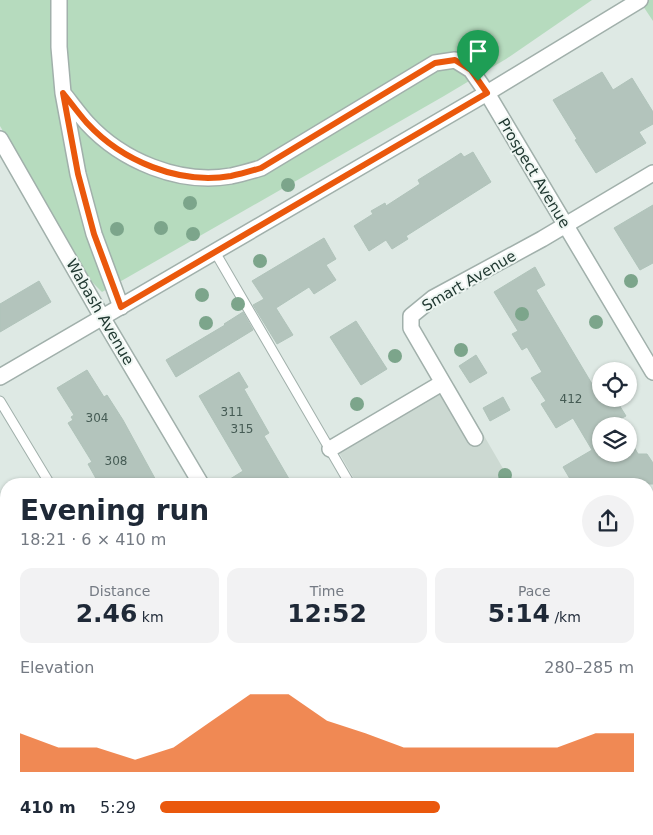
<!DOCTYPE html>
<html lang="en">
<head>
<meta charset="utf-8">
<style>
  :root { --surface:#fff; --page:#f2f2f3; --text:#1f2937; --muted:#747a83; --accent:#ea580c }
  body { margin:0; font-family:"DejaVu Sans",sans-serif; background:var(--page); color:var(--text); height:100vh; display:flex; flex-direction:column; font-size:19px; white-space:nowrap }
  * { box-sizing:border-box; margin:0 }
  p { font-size:16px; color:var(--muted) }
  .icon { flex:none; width:28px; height:28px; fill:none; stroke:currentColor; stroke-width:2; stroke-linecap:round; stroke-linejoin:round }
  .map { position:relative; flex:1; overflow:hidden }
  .panel { position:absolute; left:0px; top:478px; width:654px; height:358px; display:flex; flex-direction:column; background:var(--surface); border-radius:20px 20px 0 0; box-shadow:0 1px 4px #0004 }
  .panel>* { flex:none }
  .fabs { position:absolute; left:592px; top:362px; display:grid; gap:10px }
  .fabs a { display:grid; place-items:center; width:45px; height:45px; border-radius:50%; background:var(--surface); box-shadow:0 1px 4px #0004; font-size:25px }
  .pin { position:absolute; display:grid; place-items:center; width:42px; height:42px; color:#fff; margin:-51px -21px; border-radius:50% 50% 50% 0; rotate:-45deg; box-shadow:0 0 5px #0007 }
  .pin .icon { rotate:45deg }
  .round { display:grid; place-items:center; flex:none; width:52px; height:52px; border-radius:26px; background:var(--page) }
  .head { display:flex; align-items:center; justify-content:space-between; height:85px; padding:0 20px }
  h1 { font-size:28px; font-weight:600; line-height:38px }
  .metrics { display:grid; grid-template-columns:repeat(3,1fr); gap:8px; height:85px; padding:5px 20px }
  .metrics div { display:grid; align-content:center; border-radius:12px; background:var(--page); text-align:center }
  .metrics b { font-size:25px; font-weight:600 }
  .metrics small { font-size:14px; font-weight:400 }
  .metrics p { font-size:14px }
  .chart { height:140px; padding:10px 20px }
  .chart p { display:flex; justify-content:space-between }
  .chart svg { width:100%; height:90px; margin-top:5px; fill:var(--accent); opacity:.7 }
  ul { padding:0 20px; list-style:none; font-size:16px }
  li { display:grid; grid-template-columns:80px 60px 1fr; align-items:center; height:38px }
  li i { height:12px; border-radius:6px; background:var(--accent) }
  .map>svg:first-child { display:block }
  .built { fill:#ccd9d2 }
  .green { fill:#b6dbbe }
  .building { fill:#b3c4bc; stroke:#b0c3ba }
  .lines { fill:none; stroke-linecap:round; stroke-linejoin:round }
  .service-casing { stroke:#a1b0ab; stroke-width:11 }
  .minor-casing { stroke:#a1b0ab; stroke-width:18 }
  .tertiary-casing { stroke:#a1b0ab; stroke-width:18 }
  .service { stroke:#fff; stroke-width:9 }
  .minor { stroke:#fff; stroke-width:15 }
  .tertiary { stroke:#fff; stroke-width:15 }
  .tree { fill:#7ca58b }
  .route-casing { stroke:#fff; stroke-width:10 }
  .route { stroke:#ea580c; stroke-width:6 }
  .labels { text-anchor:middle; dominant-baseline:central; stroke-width:4; stroke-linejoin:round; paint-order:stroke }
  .number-label { font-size:12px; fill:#455b54 }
  .street-label { font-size:15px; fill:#203831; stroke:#eef6f2 }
</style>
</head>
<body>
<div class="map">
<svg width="653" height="835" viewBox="0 0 653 835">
  <rect width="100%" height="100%" fill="#dee9e4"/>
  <path class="built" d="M454,384l58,100h-155l-19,-33z
    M653,542v293h-231l-3,-6h229v-283z"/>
  <path class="green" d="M0,0h592l-86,59 -62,37 -342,196 -11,-11 -91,-155z
    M639,0h14v21z"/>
  <path class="building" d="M602,72l11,18 19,-12 21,34v12l-14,8 7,11 -50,30 -21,-33 2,-1 -24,-39z
    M473,152l18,30 -85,54 2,3 -16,10 -6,-9 -17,11 -15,-25 19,-12 -2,-3 14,-8 1,3 34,-22 -2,-4 29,-18 14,-9 3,4z
    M653,205v58l-13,7 -26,-42z
    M324,238l12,21 -10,6 10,15 -22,14 -5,-7 -33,21 17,27 -16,9 -24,-39 11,-6 -12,-18z
    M535,267l10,18 -9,5 65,109 5,7 10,-6 10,16 -8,4 4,6h-21v28h28v-16l9,16h9l6,9v21h-80l-10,-17 29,-17 -19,-32 -17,10 -15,-24 5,-3 -15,-23 11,-6 -15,-25 -5,3 -10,-16 6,-3 -24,-39z
    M39,281l12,21 -51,30v-28z
    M243,312l10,18 -77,47 -10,-17 59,-35 -1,-1z
    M356,321l31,48 -26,16 -31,-48z
    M476,355l11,18 -17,10 -11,-17z
    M87,370l17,27 3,-2 16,25 35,64h-59l-11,-20 4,-2 -24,-39 5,-3 -2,-3 3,-2 -17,-27z
    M239,372l9,15 -4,2 25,44 -5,3 28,48h-70l21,-13 -44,-75z
    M503,397l7,13 -20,11 -7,-13z"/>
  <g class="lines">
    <g class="service-casing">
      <path id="service" d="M215,252l135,232
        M0,401l50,83
        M254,829l3,6"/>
    </g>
    <g class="minor-casing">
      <path id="minor" d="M59,0v47l4,46 15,81 16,60 27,73
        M63,93c8,10 16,21 24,30 35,38 92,62 144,53 10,-2 20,-5 30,-8l174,-105 20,-3 16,10 16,23 166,279
        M0,139l102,178 99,167
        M475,438l-64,-110v-12l22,-18 109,-59 111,-66
        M330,449l112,-66
        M648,531l5,-3
        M0,656l6,11
        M101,829l4,6
        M408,829l4,6
        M139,835l11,-6"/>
    </g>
    <g class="tertiary-casing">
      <path id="tertiary" d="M0,377l487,-284 153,-93"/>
    </g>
    <use href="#service" class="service"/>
    <use href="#minor" class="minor"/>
    <use href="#tertiary" class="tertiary"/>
  </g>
  <g class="tree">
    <circle cx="288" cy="185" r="7"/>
    <circle cx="190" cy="203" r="7"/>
    <circle cx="161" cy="228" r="7"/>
    <circle cx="117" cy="229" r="7"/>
    <circle cx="193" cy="234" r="7"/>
    <circle cx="260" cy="261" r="7"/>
    <circle cx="631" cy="281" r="7"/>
    <circle cx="202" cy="295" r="7"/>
    <circle cx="238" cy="304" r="7"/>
    <circle cx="522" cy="314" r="7"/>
    <circle cx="596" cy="322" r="7"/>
    <circle cx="206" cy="323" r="7"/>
    <circle cx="461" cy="350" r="7"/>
    <circle cx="395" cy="356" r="7"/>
    <circle cx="357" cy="404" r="7"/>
    <circle cx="505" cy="475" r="7"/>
  </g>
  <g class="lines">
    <g class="route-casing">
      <path id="route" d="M455,60l16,10 16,23 -366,214 -27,-73 -16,-60 -15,-81c8,10 16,21 24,30 35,38 92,62 144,53 10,-2 20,-5 30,-8l174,-105z"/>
    </g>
    <use href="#route" class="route"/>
  </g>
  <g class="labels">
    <g class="number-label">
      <text x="571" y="399">412</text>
      <text x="232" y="412">311</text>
      <text x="97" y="418">304</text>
      <text x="242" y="429">315</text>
      <text x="116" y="461">308</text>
    </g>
    <g class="street-label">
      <text transform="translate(534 173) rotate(59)">Prospect Avenue</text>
      <text transform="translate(469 281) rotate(-30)">Smart Avenue</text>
      <text transform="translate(100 312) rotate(60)">Wabash Avenue</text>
    </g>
  </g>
</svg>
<div class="fabs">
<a><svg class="icon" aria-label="locate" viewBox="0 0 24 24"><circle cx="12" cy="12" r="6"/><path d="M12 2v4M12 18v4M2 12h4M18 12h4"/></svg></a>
<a><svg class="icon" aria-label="layers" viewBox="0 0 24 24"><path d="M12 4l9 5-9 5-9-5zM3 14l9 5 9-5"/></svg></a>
</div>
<div class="pin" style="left:478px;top:81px;background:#1e9e55"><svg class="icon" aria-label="arrive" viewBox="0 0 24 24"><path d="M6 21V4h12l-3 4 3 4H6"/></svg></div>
<section class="panel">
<div class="head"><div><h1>Evening run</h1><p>18:21 · 6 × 410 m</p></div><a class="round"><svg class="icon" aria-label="share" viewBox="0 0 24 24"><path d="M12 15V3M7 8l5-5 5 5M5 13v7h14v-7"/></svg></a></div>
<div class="metrics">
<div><p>Distance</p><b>2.46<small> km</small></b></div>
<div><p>Time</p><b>12:52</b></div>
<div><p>Pace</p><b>5:14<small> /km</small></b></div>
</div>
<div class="chart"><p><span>Elevation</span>280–285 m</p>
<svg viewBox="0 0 160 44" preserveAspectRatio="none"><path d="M0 44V25L10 32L20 32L30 38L40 32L50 19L60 6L70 6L80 19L90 25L100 32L110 32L120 32L130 32L140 32L150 25L160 25V44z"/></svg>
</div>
<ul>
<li><b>410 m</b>5:29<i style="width:59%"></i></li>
</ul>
</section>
</div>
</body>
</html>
